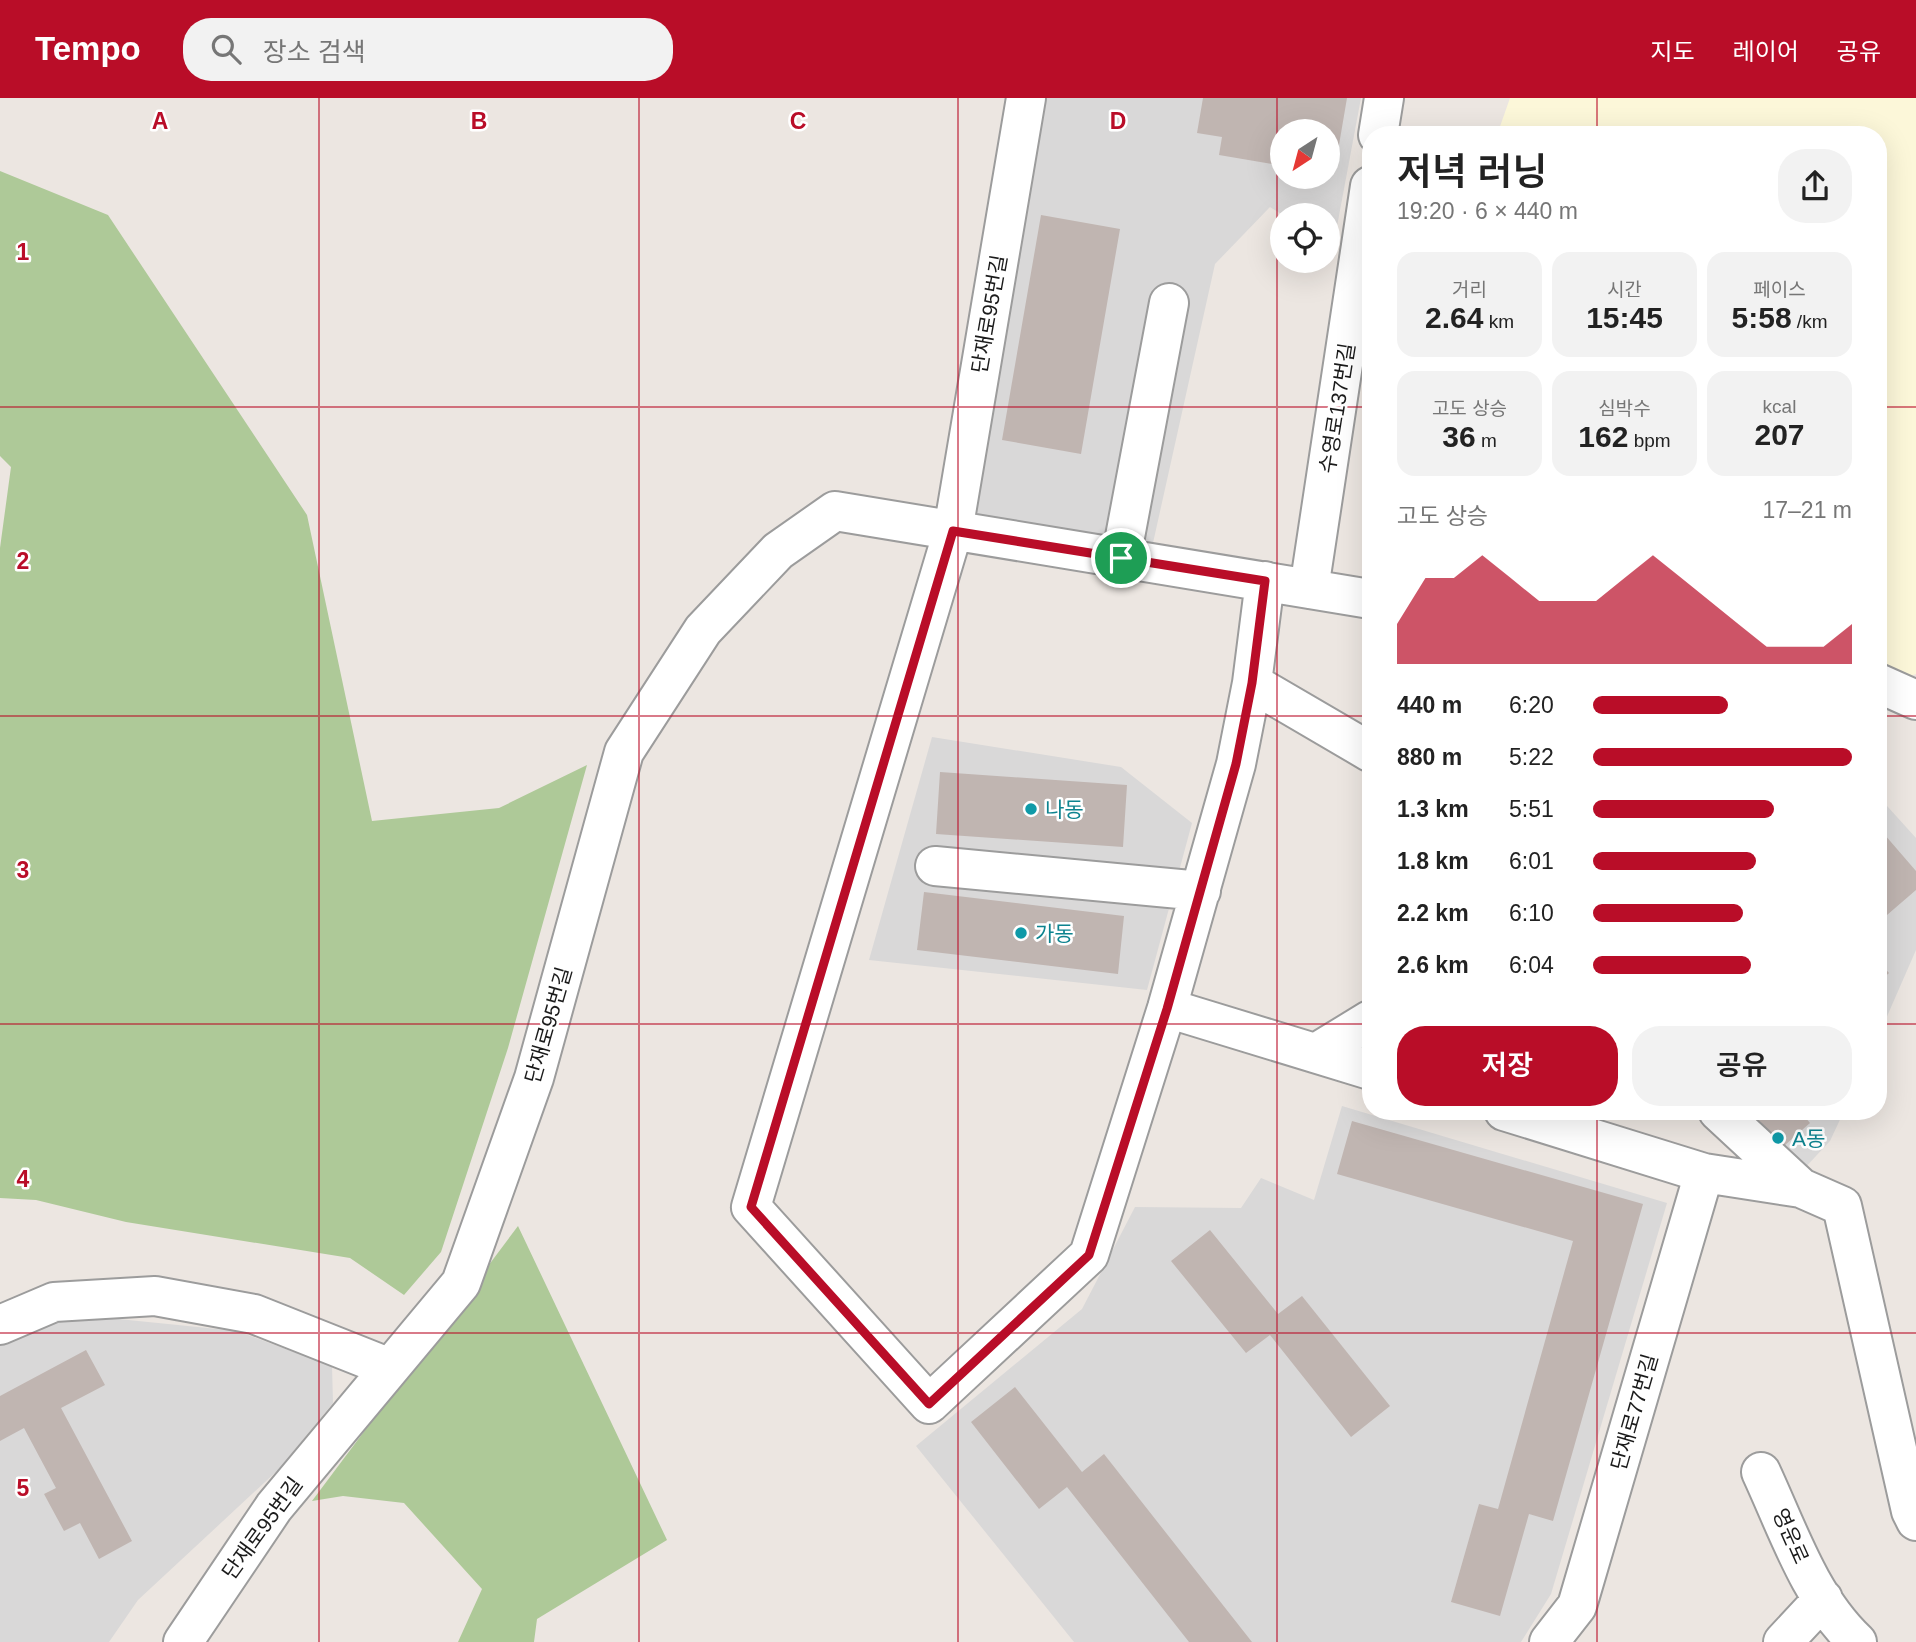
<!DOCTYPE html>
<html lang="ko">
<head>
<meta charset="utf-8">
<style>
  :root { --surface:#fff; --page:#f2f2f2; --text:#222; --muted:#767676; --accent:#b90d28 }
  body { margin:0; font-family:Arial,"Noto Sans KR",sans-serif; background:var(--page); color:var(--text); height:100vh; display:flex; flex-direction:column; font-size:26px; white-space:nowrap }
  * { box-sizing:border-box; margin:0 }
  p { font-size:23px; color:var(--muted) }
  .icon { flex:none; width:38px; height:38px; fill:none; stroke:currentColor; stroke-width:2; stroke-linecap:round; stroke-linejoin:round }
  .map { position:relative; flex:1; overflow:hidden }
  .details { position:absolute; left:1362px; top:28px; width:525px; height:994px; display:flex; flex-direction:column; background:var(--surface); border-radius:28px; box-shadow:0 7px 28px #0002 }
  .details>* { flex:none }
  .needle { width:46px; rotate:216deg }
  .buttons { position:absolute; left:1270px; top:21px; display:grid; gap:14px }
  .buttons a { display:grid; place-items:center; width:70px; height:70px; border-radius:50%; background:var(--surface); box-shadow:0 7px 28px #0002; font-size:35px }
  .pin { position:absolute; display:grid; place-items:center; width:60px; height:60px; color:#fff; margin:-30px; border:4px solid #fff; border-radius:50%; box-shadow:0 2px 7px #0007 }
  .round { display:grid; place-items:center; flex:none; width:74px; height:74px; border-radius:28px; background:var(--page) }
  .headline { display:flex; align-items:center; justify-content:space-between; height:119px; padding:0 35px }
  h1 { font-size:38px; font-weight:600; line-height:52px }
  .stats { display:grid; grid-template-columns:repeat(3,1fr); gap:10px; height:119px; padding:7px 35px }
  .stats div { display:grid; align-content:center; border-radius:18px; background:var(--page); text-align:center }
  .stats b { font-size:30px; font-weight:600 }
  .stats small { font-size:19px; font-weight:400 }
  .stats p { font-size:19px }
  .chart { height:196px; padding:14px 35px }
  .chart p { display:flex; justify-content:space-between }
  .chart svg { width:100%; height:126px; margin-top:7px; fill:var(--accent); opacity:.7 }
  .button { display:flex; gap:14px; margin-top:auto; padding:14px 35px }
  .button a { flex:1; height:80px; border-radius:28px; background:var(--accent); color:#fff; font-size:28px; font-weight:600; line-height:80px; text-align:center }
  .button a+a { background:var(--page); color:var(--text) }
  ul { padding:0 35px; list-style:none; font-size:23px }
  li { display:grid; grid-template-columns:112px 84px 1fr; align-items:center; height:52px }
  li i { height:18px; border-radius:9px; background:var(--accent) }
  header { display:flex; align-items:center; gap:42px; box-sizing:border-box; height:98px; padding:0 35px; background:var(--accent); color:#fff }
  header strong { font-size:33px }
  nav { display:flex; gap:38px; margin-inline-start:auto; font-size:24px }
  .search { width:490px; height:63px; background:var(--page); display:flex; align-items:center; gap:18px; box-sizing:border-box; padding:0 24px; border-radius:28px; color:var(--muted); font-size:26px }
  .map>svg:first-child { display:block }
  .residential { fill:#d9d8d8; fill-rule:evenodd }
  .education { fill:#fcf7d9 }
  .forest { fill:#aec998 }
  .building { fill:#c0b5b1 }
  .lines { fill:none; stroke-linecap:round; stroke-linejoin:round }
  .minor-casing { stroke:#9c9c9c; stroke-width:42 }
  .minor { stroke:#fff; stroke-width:38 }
  .route-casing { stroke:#fff; stroke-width:14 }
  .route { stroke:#b90d28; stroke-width:9 }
  .grid { fill:none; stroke:#b90d28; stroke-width:2; stroke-opacity:0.55 }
  .culture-dot { fill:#0f9aa8; stroke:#fff; stroke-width:2.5 }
  .labels { text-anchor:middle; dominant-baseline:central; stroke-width:5; stroke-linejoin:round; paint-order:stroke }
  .street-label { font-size:21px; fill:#1b1b1b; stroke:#fff }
  .culture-label { font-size:21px; fill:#0d838f; stroke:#fff; text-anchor:start }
  .grid-label { font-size:23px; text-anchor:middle; font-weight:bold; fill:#b90d28; stroke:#fff; stroke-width:5; stroke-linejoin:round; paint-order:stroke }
</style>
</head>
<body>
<header>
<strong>Tempo</strong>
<div class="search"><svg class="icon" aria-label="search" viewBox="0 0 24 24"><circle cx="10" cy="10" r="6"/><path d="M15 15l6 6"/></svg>장소 검색</div>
<nav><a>지도</a><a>레이어</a><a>공유</a></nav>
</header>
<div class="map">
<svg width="1916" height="1544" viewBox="0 0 1916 1544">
  <rect width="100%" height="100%" fill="#ece6e1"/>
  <path class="residential" d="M1045,0h316l-26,139 -7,-2v-20h-45l-13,-8 -55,57 -64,288 -178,-31zM1283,33h45v46h-45z
    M932,639l189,30 71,56 -45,167 -278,-30z
    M1878,698l38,42v112l-38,87z
    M1342,1008l325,97 -116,391 -30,48h-447l-158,-196 166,-137 53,-102 106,1 20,-30 53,22z
    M1727,1013h117l-14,30 -28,30z
    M79,1217l158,16 95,35 1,37 -54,66 -141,131 -29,42h-109v-302z"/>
  <path class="education" d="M1510,0h406v576l-6,2 -32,-6v-535h-381z"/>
  <path class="forest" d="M0,73l108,44 199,300 65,306 127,-13 88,-43 -79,283 -67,204 -37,43 -54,-37 -224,-36 -90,-22 -36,-2v-650l11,-81 -11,-11z
    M518,1128l149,314 -130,79 -3,23h-76l24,-53 -78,-86 -61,-7 -31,5z"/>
  <path class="building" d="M1203,0h144l-13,76 -6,-1v-42h-45v35l-64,-11 3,-18 -25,-4z
    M1041,117l79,14 -39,225 -79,-14z
    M940,674l187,13 -4,62 -187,-13z
    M1878,729l38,44v19l-29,25 -9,-11z
    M924,794l200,24 -6,58 -201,-24z
    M1878,863l11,12 -11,10z
    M1740,1013h60l10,12 -34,30z
    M1352,1023l291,83 -90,317 -24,-7 -29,102 -49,-14 28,-98 19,5 75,-268 -236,-67z
    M1210,1132l68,84 24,-18 88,110 -39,31 -81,-102 -24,18 -75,-92z
    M86,1252l19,35 -44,23 71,133 -33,18 -19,-36 -16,8 -20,-37 12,-6 -32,-60 -24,13v-45z
    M1015,1289l67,85 22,-18 148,188h-63l-122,-155 -28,22 -68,-87z"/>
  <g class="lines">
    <g class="minor-casing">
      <path id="minor" d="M1026,0l-73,433 -202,676 178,197 160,-149 78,-247 69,-244 16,-81 13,-102
        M1378,37l6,-37
        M1121,460l48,-255
        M1309,491l61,-403
        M1252,585l118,69
        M1878,585l38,17
        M935,768l266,25
        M1167,910l203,62
        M1316,955l54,-33
        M1504,1013l200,62
        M1718,1013l83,77
        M0,1227l54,-23 101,-6 99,18 136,54
        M1761,1374c27,58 49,126 96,170
        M183,1544l91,-135 187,-224 73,-205 90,-326 79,-122 75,-79 57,-40 535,88
        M1549,1544l28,-36 127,-433 97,15 41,18 69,305 5,10
        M1783,1544l40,-43"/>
    </g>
    <use href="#minor" class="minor"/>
  </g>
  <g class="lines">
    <g class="route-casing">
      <path id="route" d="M953,433l312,50 -13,102 -16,81 -69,245 -78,246 -160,149 -178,-197z"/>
    </g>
    <use href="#route" class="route"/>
  </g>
  <path class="grid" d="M319,0v1544M639,0v1544M958,0v1544M1277,0v1544M1597,0v37M0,309h1370M1878,309h38M0,618h1370M1878,618h38M0,926h1370M1878,926h38M1597,1013v531M0,1235h1916"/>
  <g class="culture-dot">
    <circle cx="1031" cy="711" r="7"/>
    <circle cx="1021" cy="835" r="7"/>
    <circle cx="1778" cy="1040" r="7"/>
  </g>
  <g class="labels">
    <g class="street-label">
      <text transform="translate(989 216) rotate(-80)">단재로95번길</text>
      <text transform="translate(1337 310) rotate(-81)">수영로137번길</text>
      <text transform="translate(548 927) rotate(-74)">단재로95번길</text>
      <text transform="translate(1634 1314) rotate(-74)">단재로77번길</text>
      <text transform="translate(262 1430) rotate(-54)">단재로95번길</text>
      <text transform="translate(1791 1438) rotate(66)">영운로</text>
    </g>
    <g class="culture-label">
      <text x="1045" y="711">나동</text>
      <text x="1035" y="835">가동</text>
      <text x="1792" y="1040">A동</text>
    </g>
  </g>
  <g class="grid-label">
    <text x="160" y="31">A</text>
    <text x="479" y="31">B</text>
    <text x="798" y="31">C</text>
    <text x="1118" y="31">D</text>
    <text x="23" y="162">1</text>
    <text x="23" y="471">2</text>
    <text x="23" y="780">3</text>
    <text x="23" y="1089">4</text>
    <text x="23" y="1398">5</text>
  </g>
</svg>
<div class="buttons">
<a><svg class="needle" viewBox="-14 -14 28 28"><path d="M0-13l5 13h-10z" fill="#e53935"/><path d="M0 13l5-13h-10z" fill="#767676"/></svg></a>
<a><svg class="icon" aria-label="locate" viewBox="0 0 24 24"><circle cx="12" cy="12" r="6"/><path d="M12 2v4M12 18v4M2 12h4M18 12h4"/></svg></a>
</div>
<div class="pin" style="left:1121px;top:460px;background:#1e9e55"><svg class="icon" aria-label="arrive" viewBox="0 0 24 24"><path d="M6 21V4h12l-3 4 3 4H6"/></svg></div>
<section class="details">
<div class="headline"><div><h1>저녁 러닝</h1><p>19:20 · 6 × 440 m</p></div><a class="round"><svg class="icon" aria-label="share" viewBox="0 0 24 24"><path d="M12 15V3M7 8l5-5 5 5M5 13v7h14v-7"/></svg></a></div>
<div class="stats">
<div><p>거리</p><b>2.64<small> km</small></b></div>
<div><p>시간</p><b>15:45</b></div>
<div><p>페이스</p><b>5:58<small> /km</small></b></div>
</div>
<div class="stats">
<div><p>고도 상승</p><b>36<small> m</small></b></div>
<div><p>심박수</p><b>162<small> bpm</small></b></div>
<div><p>kcal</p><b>207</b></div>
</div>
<div class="chart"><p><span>고도 상승</span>17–21 m</p>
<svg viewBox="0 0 160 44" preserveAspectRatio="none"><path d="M0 44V30L10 14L20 14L30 6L40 14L50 22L60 22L70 22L80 14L90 6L100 14L110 22L120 30L130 38L140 38L150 38L160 30V44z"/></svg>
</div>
<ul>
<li><b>440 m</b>6:20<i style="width:52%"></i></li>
<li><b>880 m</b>5:22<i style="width:100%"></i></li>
<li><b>1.3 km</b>5:51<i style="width:70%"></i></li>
<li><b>1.8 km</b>6:01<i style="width:63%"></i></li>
<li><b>2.2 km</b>6:10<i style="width:58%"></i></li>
<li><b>2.6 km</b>6:04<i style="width:61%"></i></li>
</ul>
<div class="button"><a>저장</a><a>공유</a></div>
</section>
</div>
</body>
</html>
